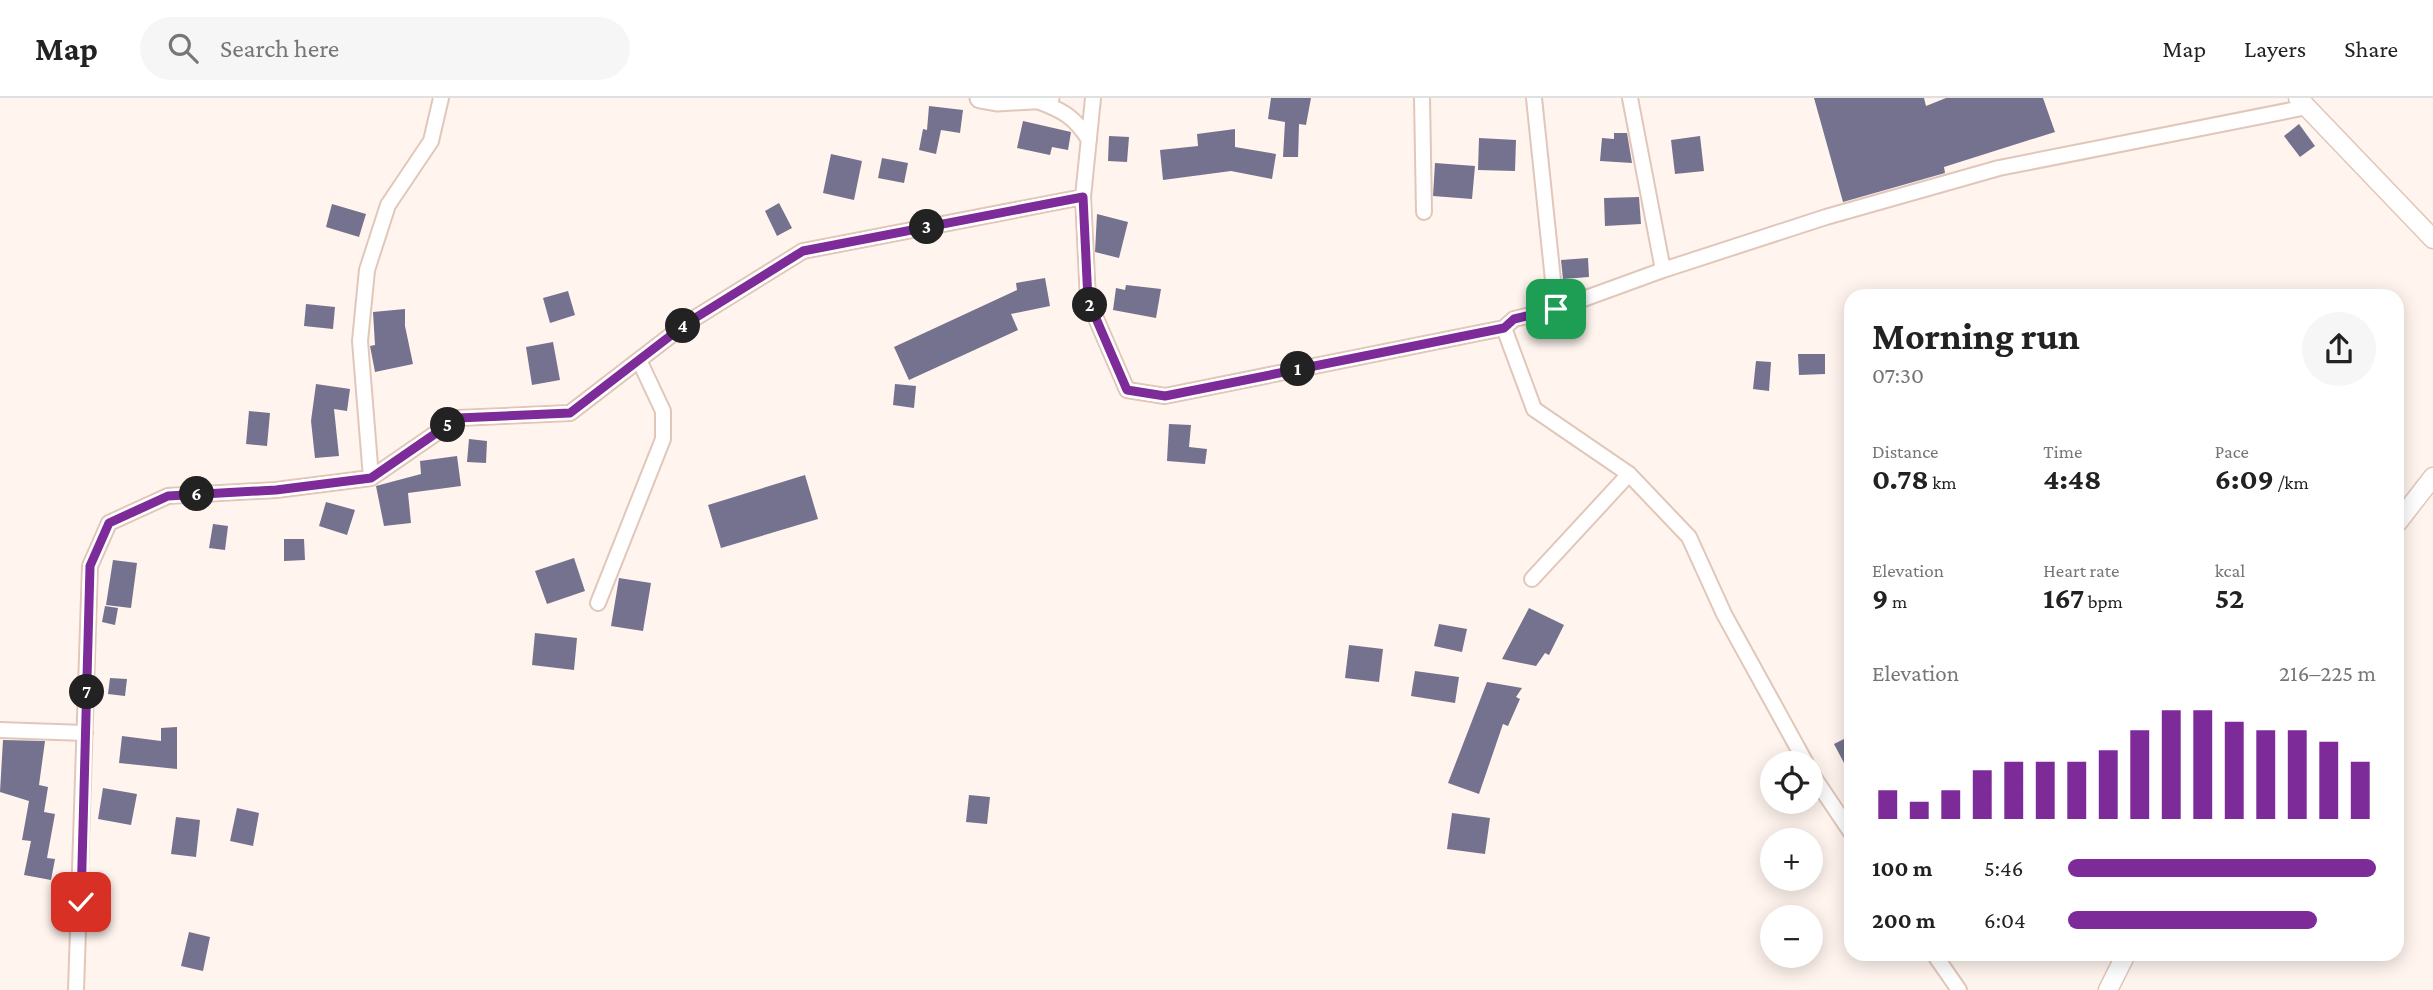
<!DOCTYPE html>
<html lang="en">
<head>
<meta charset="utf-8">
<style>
  :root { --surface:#fff; --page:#f6f6f6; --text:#222; --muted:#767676; --line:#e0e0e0; --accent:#7e2b9a }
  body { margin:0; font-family:"Crimson Pro",serif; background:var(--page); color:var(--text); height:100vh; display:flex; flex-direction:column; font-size:26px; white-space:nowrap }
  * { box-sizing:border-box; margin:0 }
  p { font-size:23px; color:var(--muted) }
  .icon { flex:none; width:38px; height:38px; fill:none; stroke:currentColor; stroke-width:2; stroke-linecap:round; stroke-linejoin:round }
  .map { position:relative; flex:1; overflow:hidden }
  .side { position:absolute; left:1844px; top:191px; width:560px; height:672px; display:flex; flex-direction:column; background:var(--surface); border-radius:21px; box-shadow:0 4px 18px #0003 }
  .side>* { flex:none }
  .fabs { position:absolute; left:1760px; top:653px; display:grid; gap:14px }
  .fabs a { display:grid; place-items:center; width:63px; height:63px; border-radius:50%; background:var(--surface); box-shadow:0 4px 18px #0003; font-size:35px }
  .pin { position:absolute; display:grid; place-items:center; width:60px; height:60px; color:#fff; margin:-30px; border-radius:14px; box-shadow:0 4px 10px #0006 }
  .km { position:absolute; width:35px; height:35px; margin:-18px; border-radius:50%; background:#222; color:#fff; font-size:19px; line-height:35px; text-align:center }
  .round { display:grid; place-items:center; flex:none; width:74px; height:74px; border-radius:37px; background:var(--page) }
  .headline { display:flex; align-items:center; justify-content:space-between; height:119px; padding:0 28px }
  h1 { font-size:38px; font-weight:700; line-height:52px }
  .metrics { display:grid; grid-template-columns:repeat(3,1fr); gap:10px; height:119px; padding:7px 28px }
  .metrics div { display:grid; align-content:center }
  .metrics b { font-size:30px; font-weight:700 }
  .metrics small { font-size:19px; font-weight:400 }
  .metrics p { font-size:19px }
  .chart { height:196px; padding:14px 28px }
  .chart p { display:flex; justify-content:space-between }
  .chart svg { width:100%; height:126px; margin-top:7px; stroke:var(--accent); stroke-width:6 }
  ul { padding:0 28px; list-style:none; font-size:23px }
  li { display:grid; grid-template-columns:112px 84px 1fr; align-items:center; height:52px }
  li i { height:18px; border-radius:9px; background:var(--accent) }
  header { display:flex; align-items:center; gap:42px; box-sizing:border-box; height:98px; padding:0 35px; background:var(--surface); border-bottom:2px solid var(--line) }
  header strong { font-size:33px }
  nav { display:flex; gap:38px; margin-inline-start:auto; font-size:24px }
  .search { width:490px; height:63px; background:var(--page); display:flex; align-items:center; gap:18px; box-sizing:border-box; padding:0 24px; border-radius:38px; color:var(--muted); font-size:26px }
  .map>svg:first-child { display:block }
  .building { fill:#74728e }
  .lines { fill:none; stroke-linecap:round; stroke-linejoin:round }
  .minor-casing { stroke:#e1c7b9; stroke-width:18 }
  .tertiary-casing { stroke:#e1c7b9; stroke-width:21 }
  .secondary-casing { stroke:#e1c7b9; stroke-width:23 }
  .minor { stroke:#fff; stroke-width:14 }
  .tertiary { stroke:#fff; stroke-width:18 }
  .secondary { stroke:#fff; stroke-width:19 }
  .route-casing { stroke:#fff; stroke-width:14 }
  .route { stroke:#7e2b9a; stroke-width:9 }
</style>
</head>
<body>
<header>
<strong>Map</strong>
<div class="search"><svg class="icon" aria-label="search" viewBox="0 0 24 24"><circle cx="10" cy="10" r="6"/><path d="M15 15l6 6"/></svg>Search here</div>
<nav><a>Map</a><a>Layers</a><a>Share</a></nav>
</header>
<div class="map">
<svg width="2433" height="892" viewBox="0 0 2433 892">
  <rect width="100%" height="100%" fill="#fff4ee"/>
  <path class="building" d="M1271,0h40l-5,27 -7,-1 -1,33h-15l2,-35 -17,-3z
    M1814,0h110l2,8 20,-8h97l12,34 -111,35 1,6 -102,29z
    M929,8l34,4 -3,23 -19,-3 -5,24 -17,-4 4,-21 4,1z
    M1023,23l48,11 -3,18 -16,-3 -2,8 -33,-7z
    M2299,26l16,22 -15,11 -16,-21z
    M1235,31v18l41,7 -4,25 -41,-8 -68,9 -3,-30 38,-4 -1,-12z
    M1614,35h13l5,30 -32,-2 2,-23 12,1z
    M1109,38l20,1 -2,25 -19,-1z
    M1700,38l4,35 -29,3 -4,-34z
    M1479,40l37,2 -1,31 -37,-1z
    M831,56l31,7 -8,39 -31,-7z
    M882,60l26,5 -4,20 -26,-5z
    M1435,65l40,3 -3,33 -39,-3z
    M1639,99l2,27 -36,2 -1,-28z
    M779,105l13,25 -15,8 -12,-25z
    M332,106l34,10 -7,23 -33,-10z
    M1097,116l31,8 -9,36 -24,-6z
    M1588,160l1,19 -26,2 -2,-19z
    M1045,180l5,28 -39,8 7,16 -109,50 -15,-33 123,-57 -1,-7z
    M1126,187l35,4 -5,29 -43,-8 3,-22 9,2z
    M568,193l7,24 -25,8 -7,-25z
    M306,206l29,3 -2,22 -29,-3z
    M405,211v17l8,38 -38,8 -5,-26 5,-1 -2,-33z
    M553,244l7,38 -28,5 -6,-38z
    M1798,256h27v20l-26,1z
    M1756,263l15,1 -2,29 -16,-2z
    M316,286l34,5 -3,22 -13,-2 5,47 -24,2 -4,-37z
    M895,286l21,2 -2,22 -21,-3z
    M249,313l21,2 -3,33 -21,-2z
    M1169,326l22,1 -2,22 18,2 -2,15 -38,-3z
    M469,341l18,2 -1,22 -19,-1z
    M457,358l4,30 -53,7 3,30 -27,3 -8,-40 45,-12 -1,-13z
    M805,377l13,44 -97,29 -13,-43z
    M326,404l29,8 -8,25 -28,-9z
    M213,426l15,2 -3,24 -16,-2z
    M284,441h20l1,21 -21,1z
    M574,460l11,33 -38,13 -12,-33z
    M113,462l24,3 -6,45 -25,-3z
    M619,480l32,5 -8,48 -32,-5z
    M105,508l13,2 -3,17 -13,-3z
    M1529,510l35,17 -15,30 -4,-2 -9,13 -34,-7z
    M1439,526l28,5 -5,23 -28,-6z
    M535,535l42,5 -3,32 -42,-5z
    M1349,547l34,4 -4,33 -34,-4z
    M1415,573l44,6 -4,26 -44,-7z
    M110,580l17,1 -2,17 -17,-2z
    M1487,584l35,6 -6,9 4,2 -12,27 -5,-2 -24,70 -31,-11z
    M177,629v42l-58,-6 3,-27 39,5v-13z
    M1852,637v43l-18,-34z
    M3,642l42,1 -6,44 9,2 -4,25 11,2 -8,44 8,1 -4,21 -27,-5 7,-34 -9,-1 7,-39 -29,-9z
    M103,690l34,6 -6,31 -33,-6z
    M969,697l21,2 -3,27 -21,-2z
    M237,710l22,5 -6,33 -23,-5z
    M1452,715l38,5 -5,36 -38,-5z
    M176,719l24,3 -4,37 -25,-3z
    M189,834l21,5 -7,34 -22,-5z"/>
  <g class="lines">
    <g class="minor-casing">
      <path id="minor" d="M1422,0l2,114
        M1534,0l22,211
        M1630,0l33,172
        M1037,3c25,9 38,16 52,39
        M1083,99l5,103 39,90 38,6 339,-68 10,-9 42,-10 107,-39 163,-53 173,-49 308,-61
        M1504,230l30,81 95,65 60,63 35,77 82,149
        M371,380l-11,-137 7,-71 21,-65 43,-64 10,-43
        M1532,481l97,-105
        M598,505l65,-164v-28l-24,-51
        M0,632l85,3
        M1811,675l41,61
        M1934,856l25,36
        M76,892l14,-424 19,-43 59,-27 108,-6 95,-12 87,-60 112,-5 117,-90 116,-72 280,-54 10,-99"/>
    </g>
    <g class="tertiary-casing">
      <path id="tertiary" d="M2298,0l135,141
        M2398,424l35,-45
        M2108,892l18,-36"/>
    </g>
    <g class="secondary-casing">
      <path id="secondary" d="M980,0l17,3 52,-3"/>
    </g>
    <use href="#minor" class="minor"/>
    <use href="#tertiary" class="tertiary"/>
    <use href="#secondary" class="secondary"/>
  </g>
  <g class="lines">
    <g class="route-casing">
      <path id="route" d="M81,804l9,-336 19,-43 59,-27 108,-6 95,-12 87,-60 112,-5 117,-90 116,-72 280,-54 5,103 39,90 38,6 339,-68 10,-9 42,-10"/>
    </g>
    <use href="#route" class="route"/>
  </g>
</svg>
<div class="fabs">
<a><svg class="icon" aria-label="locate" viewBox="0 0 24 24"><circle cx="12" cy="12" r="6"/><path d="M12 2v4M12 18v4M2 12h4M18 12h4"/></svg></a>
<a>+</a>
<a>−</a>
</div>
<div class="pin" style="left:1556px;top:211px;background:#1e9e55"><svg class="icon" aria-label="arrive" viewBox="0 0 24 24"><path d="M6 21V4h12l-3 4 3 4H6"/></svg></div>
<div class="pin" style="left:81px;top:804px;background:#d93025"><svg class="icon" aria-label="check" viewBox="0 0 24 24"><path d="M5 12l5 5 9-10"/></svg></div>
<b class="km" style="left:1298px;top:271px">1</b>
<b class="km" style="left:1090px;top:207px">2</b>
<b class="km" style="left:927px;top:129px">3</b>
<b class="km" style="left:683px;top:228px">4</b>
<b class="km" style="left:448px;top:327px">5</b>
<b class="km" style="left:197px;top:396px">6</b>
<b class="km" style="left:87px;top:594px">7</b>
<section class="side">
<div class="headline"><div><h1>Morning run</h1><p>07:30</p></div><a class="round"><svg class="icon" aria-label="share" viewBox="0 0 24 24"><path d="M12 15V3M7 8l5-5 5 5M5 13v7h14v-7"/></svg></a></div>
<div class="metrics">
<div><p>Distance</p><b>0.78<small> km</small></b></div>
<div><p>Time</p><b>4:48</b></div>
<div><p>Pace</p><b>6:09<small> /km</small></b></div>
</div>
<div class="metrics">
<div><p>Elevation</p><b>9<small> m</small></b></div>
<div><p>Heart rate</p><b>167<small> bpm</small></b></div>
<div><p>kcal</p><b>52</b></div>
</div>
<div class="chart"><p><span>Elevation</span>216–225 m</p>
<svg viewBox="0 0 160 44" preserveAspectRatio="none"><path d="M5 44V34M15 44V38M25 44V34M35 44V27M45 44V24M55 44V24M65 44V24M75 44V20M85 44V13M95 44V6M105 44V6M115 44V10M125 44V13M135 44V13M145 44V17M155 44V24"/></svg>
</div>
<ul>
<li><b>100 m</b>5:46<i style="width:100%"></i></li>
<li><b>200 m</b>6:04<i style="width:81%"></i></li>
</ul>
</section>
</div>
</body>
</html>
